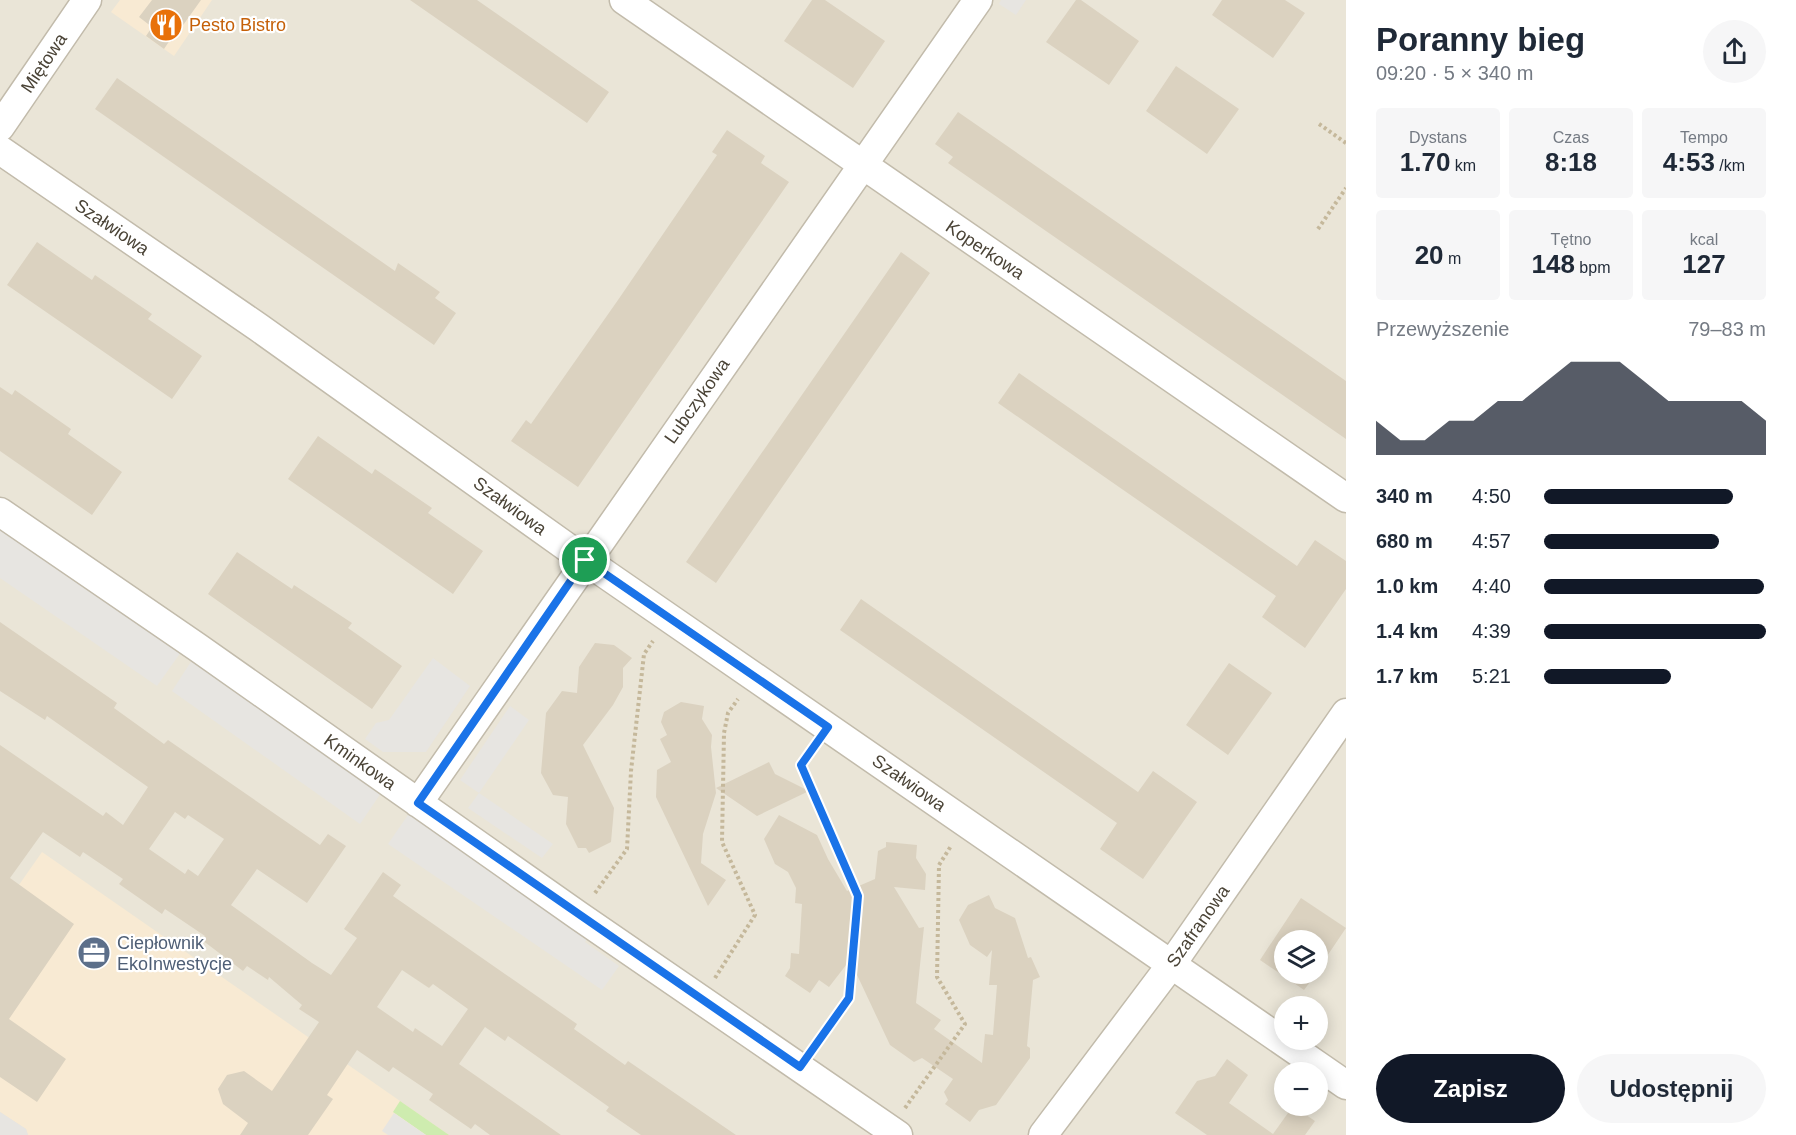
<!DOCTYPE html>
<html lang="pl">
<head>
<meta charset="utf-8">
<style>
  :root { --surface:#fff; --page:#f6f6f7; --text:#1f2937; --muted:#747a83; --accent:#111827 }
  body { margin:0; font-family:Helvetica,sans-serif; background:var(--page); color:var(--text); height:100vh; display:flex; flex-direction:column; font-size:22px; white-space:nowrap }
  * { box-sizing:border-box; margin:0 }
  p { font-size:20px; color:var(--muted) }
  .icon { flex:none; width:33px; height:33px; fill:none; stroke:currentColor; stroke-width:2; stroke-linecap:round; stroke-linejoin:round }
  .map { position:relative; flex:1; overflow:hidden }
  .details { display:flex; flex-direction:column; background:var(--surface); width:450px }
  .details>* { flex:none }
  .buttons { position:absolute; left:1274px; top:930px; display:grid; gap:12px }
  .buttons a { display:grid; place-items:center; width:54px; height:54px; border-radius:50%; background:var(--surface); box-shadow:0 3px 15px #0003; font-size:30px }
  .pin { position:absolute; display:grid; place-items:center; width:51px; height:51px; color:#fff; margin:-26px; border:3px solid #fff; border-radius:50%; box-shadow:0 2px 6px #0007 }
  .round { display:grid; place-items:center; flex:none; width:63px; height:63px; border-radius:32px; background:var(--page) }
  .overview { display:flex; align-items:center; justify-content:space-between; height:102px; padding:0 30px }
  h1 { font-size:33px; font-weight:800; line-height:45px }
  .stats { display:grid; grid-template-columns:repeat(3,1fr); gap:9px; height:102px; padding:6px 30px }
  .stats div { display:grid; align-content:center; border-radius:6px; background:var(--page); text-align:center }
  .stats b { font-size:26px; font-weight:800 }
  .stats small { font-size:16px; font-weight:400 }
  .stats p { font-size:16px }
  .chart { height:168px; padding:12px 30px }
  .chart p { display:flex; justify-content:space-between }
  .chart svg { width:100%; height:108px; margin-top:6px; fill:var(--accent); opacity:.7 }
  .primary-button { display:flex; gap:12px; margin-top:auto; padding:12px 30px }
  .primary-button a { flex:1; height:69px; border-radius:36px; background:var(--accent); color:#fff; font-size:24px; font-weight:800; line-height:69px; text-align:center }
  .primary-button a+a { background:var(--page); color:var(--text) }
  ul { padding:0 30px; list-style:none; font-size:20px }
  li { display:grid; grid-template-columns:96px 72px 1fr; align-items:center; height:45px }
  li i { height:15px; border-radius:8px; background:var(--accent) }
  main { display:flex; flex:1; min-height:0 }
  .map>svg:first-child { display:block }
  .residential { fill:#eae5d7; fill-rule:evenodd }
  .commercial { fill:#f8ead3 }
  .grass { fill:#ceecaf }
  .parking { fill:#e7e5e1 }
  .building { fill:#dbd2c0; fill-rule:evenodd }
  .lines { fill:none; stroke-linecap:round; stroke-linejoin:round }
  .minor-casing { stroke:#c2bbab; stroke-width:31 }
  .path { stroke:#c5b89b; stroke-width:4; stroke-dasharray:3 3; stroke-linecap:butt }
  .minor { stroke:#fff; stroke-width:28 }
  .route-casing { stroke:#fff; stroke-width:12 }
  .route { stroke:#1a73e8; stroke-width:8 }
  .labels { text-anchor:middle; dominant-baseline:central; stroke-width:4.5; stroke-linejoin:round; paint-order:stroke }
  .food-label { font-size:18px; fill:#c56008; stroke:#fff; text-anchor:start }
  .street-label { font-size:18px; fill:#4a4336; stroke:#fff }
  .service-label { font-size:18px; fill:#4e5e75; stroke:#fff; text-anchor:start }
</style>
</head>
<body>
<main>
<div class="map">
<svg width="1346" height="1135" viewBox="0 0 1346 1135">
  <rect width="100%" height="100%" fill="#f5f2e9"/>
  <path class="residential" d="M0,0h1346v1135h-1346zM1284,940h33v34h-33zM1284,1006h33v34h-33zM1284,1072h33v34h-33z"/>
  <path class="commercial" d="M120,0h92l-38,56 -63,-44z
    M42,852l407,283h-421l-2,-6 -26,-17v-200z"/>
  <path class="grass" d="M400,1101l49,34h-23l-33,-23z"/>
  <path class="parking" d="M1001,0h25l-10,15 -17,-11z
    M0,527l181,125 -24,34 -157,-108z
    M433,658l37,28 -44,66h-43l-18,-13 11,-16 13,-3z
    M192,660l189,133 -21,31 -188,-133z
    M510,706l19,14 -50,73 74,51 -11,14 -74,-50 11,-15 -19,-13z
    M410,812l180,123 -5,7 34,24 -17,24 -214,-146z
    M0,1112l26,17 2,6h-28z
    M394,1113l32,22h-38l-6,-4z"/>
  <path class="building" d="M152,0h49l-30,42 -1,-2 -6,9 -18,-13 6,-9 -13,-10z
    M410,0h67l132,92 -22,31z
    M812,0h13l60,41 -32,47 -69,-47z
    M1076,0h5l58,41 -30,44 -63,-43z
    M1222,0h63l20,13 -32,45 -61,-43z
    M1176,66l63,43 -32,45 -61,-43z
    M117,78l278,193 3,-8 42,29 -5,6 21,15 -22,32 -339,-236z
    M958,112l388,269v58l-398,-276 5,-6 -18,-13z
    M727,130l38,26 -4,7 28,19 -211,305 -67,-46 15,-21 5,4 87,-124 99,-145 -5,-3z
    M37,242l55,38 3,-5 57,39 -4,5 54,37 -30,43 -165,-114z
    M901,252l29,21 -214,310 -30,-21z
    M1019,373l278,193 18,-26 31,21v28l-41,59 -43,-31 14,-21 -278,-193z
    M0,387l12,8 3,-5 56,39 -3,5 54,38 -30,43 -92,-64z
    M318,436l54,38 3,-5 57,39 -4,5 55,38 -30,43 -165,-115z
    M237,552l55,37 2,-4 58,38 -4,5 54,38 -30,43 -164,-115z
    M861,599l277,193 15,-21 44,31 -54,77 -43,-30 17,-26 -277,-193z
    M0,622l117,81 -3,5 50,36 4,-4 152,105 8,-11 18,12 -39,57 -50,-34 -26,36 81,58 19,12 26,-37 -13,-9 39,-57 18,13 -8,11 184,128 -3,5 51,36 3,-4 108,74h-95l-35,-24 3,-4 -101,-71 -3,5 -20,-14 -26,37 102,71h-71l-15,-11 -4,5 -42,-29 4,-6 -40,-27 -4,5 -32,-22 -30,45 6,4 -25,36h-68l8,-12 -25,-19 -5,-15 9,-14 17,-4 28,20 47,-69 -20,-13 3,-4 -33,-28 -1,3 -21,-14 -4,5 -41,-31 3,-4 -40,-27 -3,5 -43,-30 4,-5 -40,-27 -3,5 -37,-25 -33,46 64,46 -65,95 57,40 -29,43 -37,-25v-332l103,71 3,-4 17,13 25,-38 -101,-71 -2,4 -45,-29zM175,812l10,7 3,-4 36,24 -26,37 -10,-7 -3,5 -36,-25zM402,970l27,18 4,-4 35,25 -26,37 -27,-18 -2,4 -36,-25z
    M595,643l19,2 18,13 -9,10v19l-10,18 -30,40 31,63 -3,34 -22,11 -3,-5h-8l-12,-24 2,-27 -15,-2 -12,-22 5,-60 16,-22 15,2 2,-26z
    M1229,663l43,30 -44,62 -42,-30z
    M681,702l23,4 -2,13 10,16 -1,12 5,46 -13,41 -2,29 25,17 -18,26 -52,-109 1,-27 14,-8 -11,-23 7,-4 -6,-13 3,-10z
    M769,762l6,12 34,17 -52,25 -41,-28z
    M779,815l38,20 11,24 19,32 28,-12 3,-28 8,-4v-5l31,3 -1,13 10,16 -1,16 -31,-3 25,41 5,-1 -8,76 25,17 -7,9 48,34 3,-29 8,1 4,-50h-8l3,-35 -5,7 -17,-12 -11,-25 9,-15 21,-10 6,13 20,10 13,40 3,-1 9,20 -7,3 -6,66 3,2v10l-34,47 -17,5 -9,12 -25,-18 3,-4 -4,-8 9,-13 -31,-21 -8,4 -24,-17 -40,-85 -21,27 -10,-7 -9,13 -25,-17 5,-8 1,-15 8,1 3,-50 -7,-1 1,-15 -8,-16 -13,-8 -11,-25z
    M1301,898l45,30 -29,43v-31h-33v34h32l-12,16 -44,-30z
    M1227,1059l21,16 -19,28 44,31 20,-28 22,15 -10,14h-98l-32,-22 22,-32 18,-5z"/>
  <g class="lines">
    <g class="minor-casing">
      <path id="minor" d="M624,0l722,498
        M0,127l87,-127
        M0,150l258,177 327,233 761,525
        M0,512l197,135 382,269 319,219
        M418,803c185,-269 375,-534 560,-803
        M1043,1135l128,-170 175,-252"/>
    </g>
    <path class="path" d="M1319,124l27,19
      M1318,229l28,-41
      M812,750l-11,15 57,131 -9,102 -34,48
      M595,893l32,-44 4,-78 13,-117 9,-13
      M715,978l40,-63 -33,-73 2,-109 4,-20 10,-14
      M905,1108l60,-84 -28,-47 2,-112 12,-19"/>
    <use href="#minor" class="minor"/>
  </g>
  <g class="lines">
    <g class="route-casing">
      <path id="route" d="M585,560l243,167 -27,38 57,131 -9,102 -49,69 -382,-264z"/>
    </g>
    <use href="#route" class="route"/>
  </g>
  <defs>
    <g id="restaurant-disc" transform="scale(1.725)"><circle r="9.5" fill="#e8710a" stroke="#fff"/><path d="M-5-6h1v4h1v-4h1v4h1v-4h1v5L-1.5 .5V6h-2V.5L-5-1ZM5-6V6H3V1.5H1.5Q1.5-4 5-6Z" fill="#fff"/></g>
    <g id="office-disc" transform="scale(1.725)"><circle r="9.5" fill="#5c6f8a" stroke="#fff"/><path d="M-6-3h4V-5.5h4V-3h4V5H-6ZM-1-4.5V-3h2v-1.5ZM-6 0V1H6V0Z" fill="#fff"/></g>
  </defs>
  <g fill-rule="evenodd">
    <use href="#restaurant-disc" x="166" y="25"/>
    <use href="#office-disc" x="94" y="953"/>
  </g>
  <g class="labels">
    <g class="food-label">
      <text x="189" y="25">Pesto Bistro</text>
    </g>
    <g class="street-label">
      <text transform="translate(44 63) rotate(-56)">Miętowa</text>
      <text transform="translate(112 227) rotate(34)">Szałwiowa</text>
      <text transform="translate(985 250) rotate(34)">Koperkowa</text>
      <text transform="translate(697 401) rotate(-55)">Lubczykowa</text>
      <text transform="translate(510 506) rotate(36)">Szałwiowa</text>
      <text transform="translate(360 762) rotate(35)">Kminkowa</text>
      <text transform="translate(909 783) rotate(35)">Szałwiowa</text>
      <text transform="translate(1198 926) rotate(-55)">Szafranowa</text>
    </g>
    <g class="service-label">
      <text x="117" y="943">Ciepłownik<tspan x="117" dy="21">EkoInwestycje</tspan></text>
    </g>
  </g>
</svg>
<div class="buttons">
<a><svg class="icon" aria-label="layers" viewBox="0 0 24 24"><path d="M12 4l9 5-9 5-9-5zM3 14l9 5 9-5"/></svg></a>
<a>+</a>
<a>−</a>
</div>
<div class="pin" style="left:585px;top:560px;background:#1e9e55"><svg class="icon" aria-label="arrive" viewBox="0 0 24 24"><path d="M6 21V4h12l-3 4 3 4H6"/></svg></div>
</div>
<section class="details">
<div class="overview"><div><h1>Poranny bieg</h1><p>09:20 · 5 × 340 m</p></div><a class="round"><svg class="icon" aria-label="share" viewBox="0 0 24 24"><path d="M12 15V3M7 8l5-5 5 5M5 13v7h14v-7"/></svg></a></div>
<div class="stats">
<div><p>Dystans</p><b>1.70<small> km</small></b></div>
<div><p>Czas</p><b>8:18</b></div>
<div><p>Tempo</p><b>4:53<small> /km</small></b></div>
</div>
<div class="stats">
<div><b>20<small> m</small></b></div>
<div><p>Tętno</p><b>148<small> bpm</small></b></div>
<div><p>kcal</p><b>127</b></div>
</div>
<div class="chart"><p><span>Przewyższenie</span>79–83 m</p>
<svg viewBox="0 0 160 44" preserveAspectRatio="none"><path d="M0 44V30L10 38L20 38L30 30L40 30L50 22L60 22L70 14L80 6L90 6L100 6L110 14L120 22L130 22L140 22L150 22L160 30V44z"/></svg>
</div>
<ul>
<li><b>340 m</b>4:50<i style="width:85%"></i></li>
<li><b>680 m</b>4:57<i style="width:79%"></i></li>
<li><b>1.0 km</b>4:40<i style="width:99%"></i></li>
<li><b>1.4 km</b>4:39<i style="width:100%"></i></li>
<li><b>1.7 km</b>5:21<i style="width:57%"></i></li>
</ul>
<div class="primary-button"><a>Zapisz</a><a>Udostępnij</a></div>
</section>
</main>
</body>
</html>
